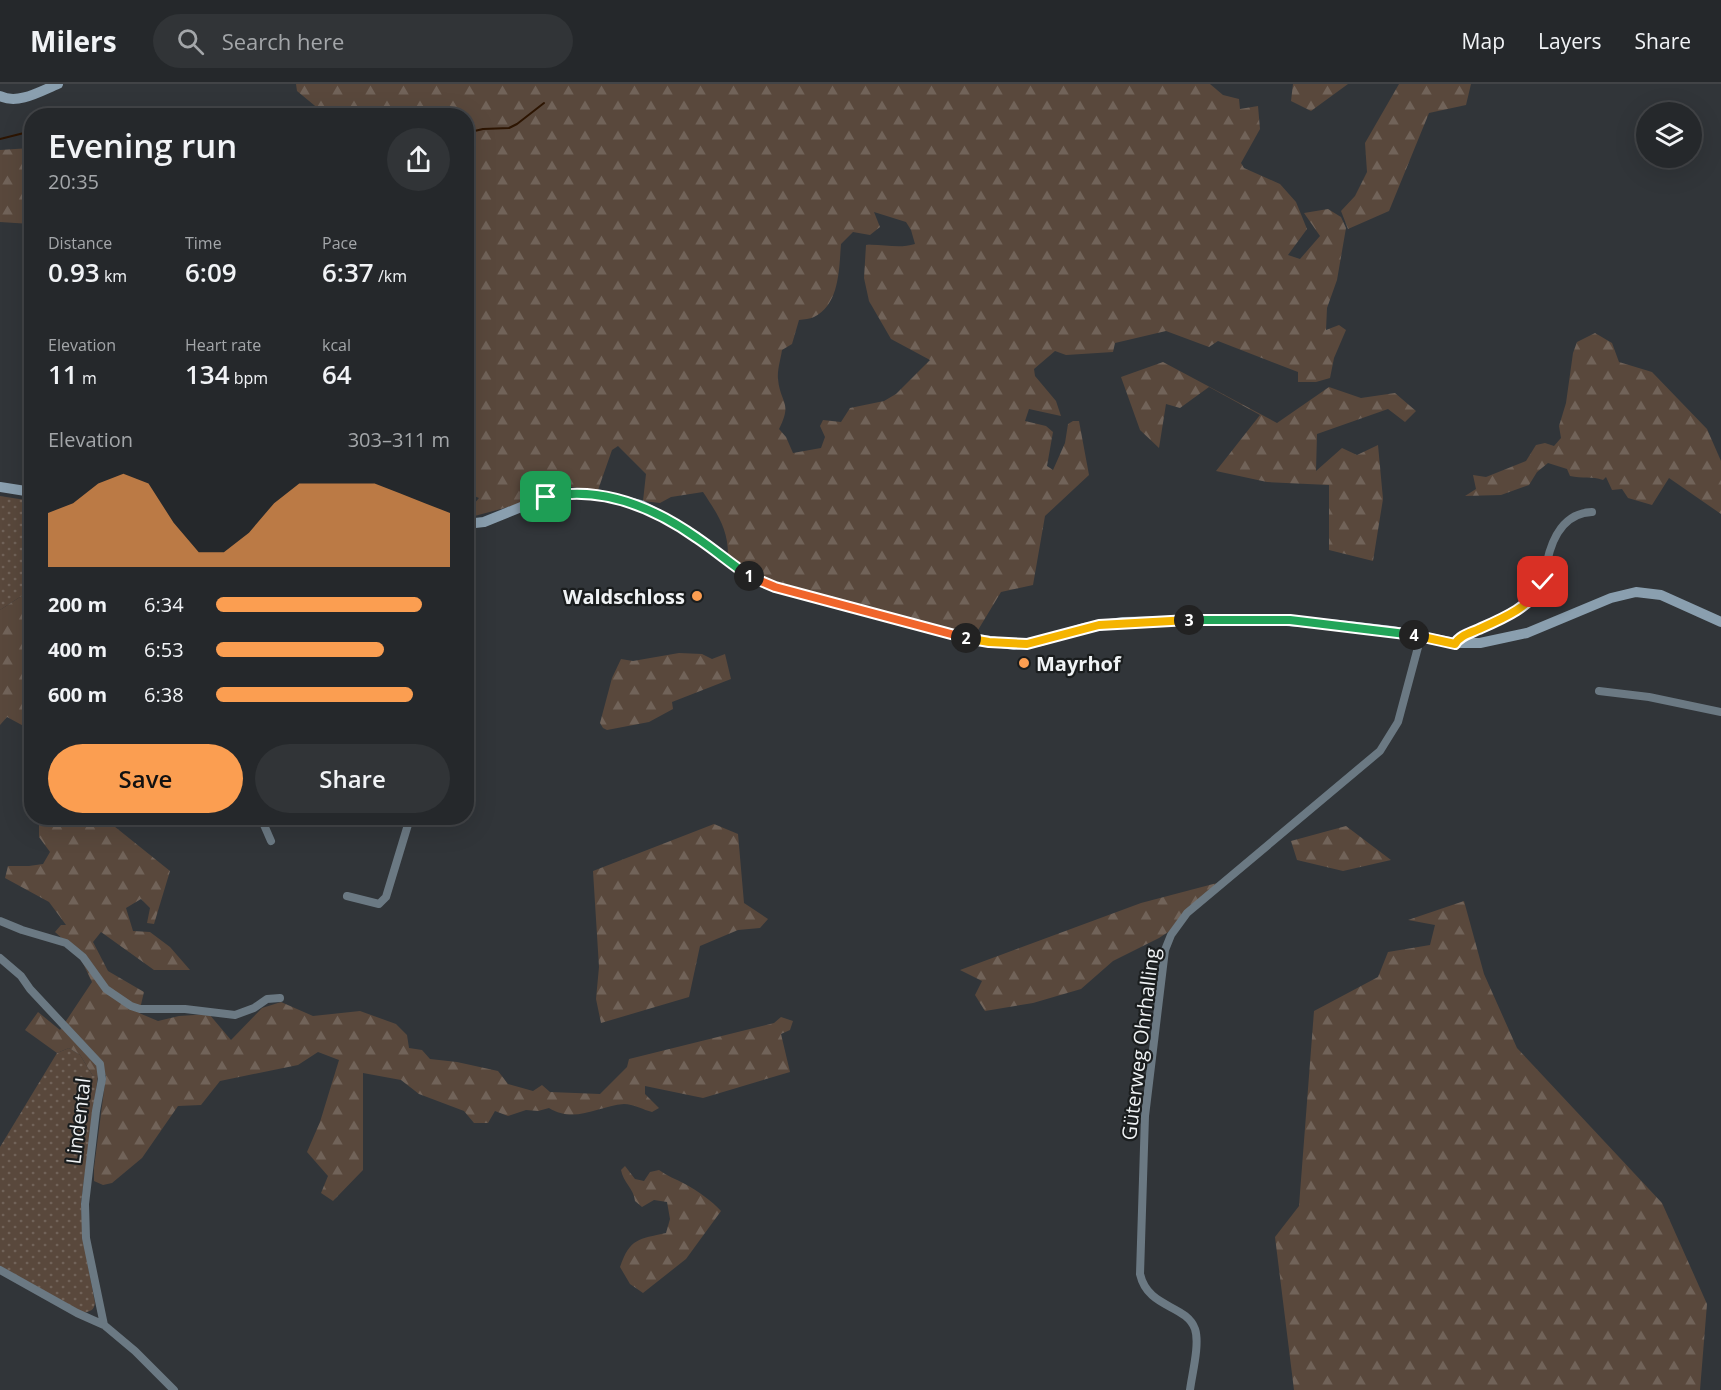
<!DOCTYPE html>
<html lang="en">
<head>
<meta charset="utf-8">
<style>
  :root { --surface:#25282b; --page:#313437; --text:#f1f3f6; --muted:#a3a6a9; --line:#424447; --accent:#fb9e51 }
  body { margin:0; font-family:"Open Sans",sans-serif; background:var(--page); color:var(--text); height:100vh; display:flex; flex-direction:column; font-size:22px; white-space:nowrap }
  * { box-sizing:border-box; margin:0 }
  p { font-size:20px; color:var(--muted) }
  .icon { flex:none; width:33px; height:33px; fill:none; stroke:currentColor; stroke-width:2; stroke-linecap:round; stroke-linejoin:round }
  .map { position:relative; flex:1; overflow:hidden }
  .details { position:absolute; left:24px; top:24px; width:450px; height:717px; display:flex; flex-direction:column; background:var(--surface); border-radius:24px; box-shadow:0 6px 24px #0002,0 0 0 2px var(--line) }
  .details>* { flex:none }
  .buttons { position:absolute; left:1636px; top:18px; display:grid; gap:12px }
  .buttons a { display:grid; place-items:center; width:66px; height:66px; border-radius:50%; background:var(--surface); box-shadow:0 6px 24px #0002,0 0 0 2px var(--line); font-size:30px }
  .pin { position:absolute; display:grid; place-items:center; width:51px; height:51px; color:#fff; margin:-26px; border-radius:12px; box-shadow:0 3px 9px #0006 }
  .km { position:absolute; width:30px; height:30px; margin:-15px; border-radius:50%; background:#222; color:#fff; font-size:16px; line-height:30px; text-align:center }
  .round { display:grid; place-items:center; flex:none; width:63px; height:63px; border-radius:32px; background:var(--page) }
  .overview { display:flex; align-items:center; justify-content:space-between; height:102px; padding:0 24px }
  h1 { font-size:33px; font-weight:600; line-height:45px }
  .figures { display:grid; grid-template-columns:repeat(3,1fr); gap:9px; height:102px; padding:6px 24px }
  .figures div { display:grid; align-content:center }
  .figures b { font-size:26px; font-weight:600 }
  .figures small { font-size:16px; font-weight:400 }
  .figures p { font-size:16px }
  .chart { height:168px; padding:12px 24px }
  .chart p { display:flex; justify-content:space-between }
  .chart svg { width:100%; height:108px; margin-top:6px; fill:var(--accent); opacity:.7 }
  .button { display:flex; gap:12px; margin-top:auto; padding:12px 24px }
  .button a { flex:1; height:69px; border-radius:36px; background:var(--accent); color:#111; font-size:24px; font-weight:600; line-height:69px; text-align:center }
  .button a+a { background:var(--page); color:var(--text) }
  ul { padding:0 24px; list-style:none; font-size:20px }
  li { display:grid; grid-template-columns:96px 72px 1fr; align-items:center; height:45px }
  li i { height:15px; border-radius:8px; background:var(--accent) }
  header { display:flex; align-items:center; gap:36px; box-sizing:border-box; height:84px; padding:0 30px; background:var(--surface); border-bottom:2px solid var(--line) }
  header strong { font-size:28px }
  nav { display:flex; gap:33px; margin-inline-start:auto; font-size:21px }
  .search { width:420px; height:54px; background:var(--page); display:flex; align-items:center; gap:15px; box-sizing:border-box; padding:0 21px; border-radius:33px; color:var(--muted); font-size:22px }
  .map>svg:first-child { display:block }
  .grass { fill:url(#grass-dots) }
  .forest { fill:url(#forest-firs); fill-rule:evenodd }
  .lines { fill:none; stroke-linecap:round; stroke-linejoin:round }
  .stream { stroke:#2d1502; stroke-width:2 }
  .street { stroke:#6b7983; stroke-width:8 }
  .secondary { stroke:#8a9faf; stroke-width:10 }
  .split-1-casing { stroke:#fff; stroke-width:12 }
  .split-2-casing { stroke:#fff; stroke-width:12 }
  .split-3-casing { stroke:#fff; stroke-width:12 }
  .split-4-casing { stroke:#fff; stroke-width:12 }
  .split-5-casing { stroke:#fff; stroke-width:12 }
  .split-1 { stroke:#22a559; stroke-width:8 }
  .split-2 { stroke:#f0652b; stroke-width:8 }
  .split-3 { stroke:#f5b400; stroke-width:8 }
  .split-4 { stroke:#22a559; stroke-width:8 }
  .split-5 { stroke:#f5b400; stroke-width:8 }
  .poi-dot { fill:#fb9e51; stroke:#1a1d1e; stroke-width:2 }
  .labels { text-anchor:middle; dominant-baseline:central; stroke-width:4.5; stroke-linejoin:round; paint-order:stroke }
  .poi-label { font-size:20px; font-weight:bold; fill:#f0f3f5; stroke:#1a1d1e; text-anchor:end }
  .street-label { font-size:20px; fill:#f0f3f5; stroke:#1a1d1e }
</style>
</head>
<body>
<header>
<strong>Milers</strong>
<div class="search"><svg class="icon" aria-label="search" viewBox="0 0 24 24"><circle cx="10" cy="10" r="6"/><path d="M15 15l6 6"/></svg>Search here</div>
<nav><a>Map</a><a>Layers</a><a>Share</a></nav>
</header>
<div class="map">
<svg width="1721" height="1306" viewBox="0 0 1721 1306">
  <defs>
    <pattern id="grass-dots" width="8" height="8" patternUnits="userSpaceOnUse" patternTransform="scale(1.5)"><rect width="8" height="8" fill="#59483c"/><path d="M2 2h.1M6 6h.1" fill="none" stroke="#716359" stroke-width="1.8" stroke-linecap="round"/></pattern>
    <pattern id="forest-firs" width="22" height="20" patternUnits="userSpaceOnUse" patternTransform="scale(1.5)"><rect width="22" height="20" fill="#59483c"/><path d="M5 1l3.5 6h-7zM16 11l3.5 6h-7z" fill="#716359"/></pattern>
  </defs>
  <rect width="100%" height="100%" fill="#313539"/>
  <path class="grass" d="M0,412l32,5 -1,92 -11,4 -20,13z
    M69,964l11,7 13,21 5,-1 -17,128 2,36 12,64c-1,7 -4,8 -11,10l-84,-47v-119l57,-94z"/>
  <path class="forest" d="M296,0h914l13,11 16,4 1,10 18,-3 2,23 -19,34 3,5 36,16 16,18 11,27 -19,26 12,4 20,-23 -16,-23 24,-4 13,8 5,11 -9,52 -10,28 -1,22 13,-5 7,5 -12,28 -4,20 -14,4h-18v-10l-80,-31 -9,6 -43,-16 -51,12 -2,9 -47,3 -11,-4 -21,18 1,7 21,25 5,15 -32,-7 -4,12 21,5 7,6 -6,34 6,4 12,-27 3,-19 5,-3h6l10,54 -44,41 -12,69 -32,7 -26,43 -123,-30 -97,-29 -27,-22c0,-26 -12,-42 -25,-62l-32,5 -11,6 -17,-2 3,-27 -28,-28 -6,4 -14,40 -35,-4 -47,19 -49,13v-6l12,-14 -12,-5v-4l-1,-373 -140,-1 -29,-24zM874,128l32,10 5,8 4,14c-16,5 -32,0 -49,1l-2,33 5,23 22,38 39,21 -34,34 -12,7 -34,7 -9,14 -18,-2 -3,6 5,11 -4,11 -28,5 -7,-16 -7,-8c14,-27 1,-26 -1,-50 -1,-9 3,-21 4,-29l10,-6 7,-24c5,-1 11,-1 15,-3 26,-13 25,-49 27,-73l12,-12 17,3 10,-8z
    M1293,0h55l-37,27 -20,-10z
    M1399,0h72l-5,21 -37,8 -40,98 -41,18 -7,-18 14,-15 12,-24 -2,-29z
    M31,64v76l-31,-2v-72z
    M1595,249l17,10 7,19 33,10 55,57 14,32v53l-52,-36 -17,27 -24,-7 -6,-9 -10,1 -6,-13 -3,3c-11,-4 -21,-1 -33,-4l-3,-7 -19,-6 -11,9 -8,13 -28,10 -36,1 11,-7 -3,-14 13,2 40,-16 10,-16 9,-2 9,3 7,-8 -2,-12 7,-23 7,-50 4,-11z
    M1163,278l114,61 52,-36 32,11 34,-5 21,18 -11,11 -17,-13 -71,25 -1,37 26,-23 15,7 21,-10 5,54 -10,62 -44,-11v-65l-62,-3 -51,-11 44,-56 -51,-28 -29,21 -14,-4 -7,44 -19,-18 -19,-53z
    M31,509h1l-1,137 -24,-13 -7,8v-115l20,-13z
    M679,569l23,1 10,5 13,-5 6,25 -59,23 1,7 -24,13 -42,8 -4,-2 -3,-5 12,-45 9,-19 12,2z
    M39,734h65l66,53 -16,53 -7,-1 3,-15 -9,-9 -15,9 7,23 17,1 20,15 20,23h-36l-53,-38 -8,10 15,29 36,21 -5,21 19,8 21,-5 30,-2 22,26 31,-32 19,-6 32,14 47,-5 36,13 11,11 2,13 13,2 8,9 27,3 41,9 10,13 25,7 9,-6 8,7 50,2 27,-27 2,-8 145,-36 7,-6 12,4 -3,9 -9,4 9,38 -87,26 -58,-12v8l14,14 -7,4c-8,-2 -19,-8 -28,-8 -26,2 -49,20 -75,4l-11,3 -12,-1 -18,6 -13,-5 -7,12h-14l-10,-12 -45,-17 -18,-14 -38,-7v97l-30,31 -12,-8 7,-17 -21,-24 13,-30 19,-62 -21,-8 -20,13 -78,16 -19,24 -23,1 -36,52 -30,25 -9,2 -9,-4v-13l12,-93 -13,1 -13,-21 -11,-7 -12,5 -32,-23 13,-18 22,18 32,-48 -14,-29 -23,-21 6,-7h5l-17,-23 -44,-24 3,-12h21l14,-2 7,-12 -11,-15z
    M714,740l24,10 6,69 24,16 -8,9 -22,2 -38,16 -11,51 -88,26 -5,-24 3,-32 -6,-96z
    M1346,742l45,34 -48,11 -46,-11 -6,-19z
    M1217,799l-38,42 -20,13 -46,23 -32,28 -48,14 -48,8 -10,-16 7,-14 -22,-11 181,-67z
    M1464,817l20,73 33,74 145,155 45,101 -7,86h-406l-19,-153 24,-31 15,-195 64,-34 10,-25 42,-7 5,-20 -27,-5z
    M625,1082l10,13 9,2 6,-9 9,-2c8,6 17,9 26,14 13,7 27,17 36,27l-35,48 -43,34 -13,-9 -10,-17c10,-29 19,-28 46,-34l4,-14 -3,-17 -13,-2 -12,7 -7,-6c-1,-12 -12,-19 -14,-31z"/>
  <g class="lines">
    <path class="stream" d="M466,49l17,-4 26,-1 8,-4 27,-21
      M0,55l24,-6 8,6"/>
    <path class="street" d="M1455,559c6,-10 26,-14 36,-19 16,-8 35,-17 46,-31 7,-9 7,-20 10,-31 5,-24 17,-49 45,-50
      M1599,607l50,6 72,15
      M261,734l10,23
      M347,812l32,8 7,-7 24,-79
      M0,837l22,9 44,13 17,14 23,32 25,17 9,3h45l50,6 19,-7 13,-9 13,-1
      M0,874l21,18 9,13 70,75 2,15 -6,32 -11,93 1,34 18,87
      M0,1186l77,43 27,12 31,26 39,39
      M1190,1306c2,-16 10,-46 5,-61 -9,-25 -47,-20 -55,-55l5,-158 20,-166 6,-15 16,-22 193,-162 18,-29 23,-86"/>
    <path class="secondary" d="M0,12c18,9 41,-5 58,-12
      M0,403l32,5
      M466,440l18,-2 62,-25 13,-3 14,-1 27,2 41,10 13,7 42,24 44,34 35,17 185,49 54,9 27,-4 43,-13 39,-6 136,-3 80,6 53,6 63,12h25l47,-10 84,-35 25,-6 25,3 60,27"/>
  </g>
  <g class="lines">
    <g class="split-1-casing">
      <path id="split-1" d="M546,413c55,-12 107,10 151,41 18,12 34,26 52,38"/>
    </g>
    <g class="split-2-casing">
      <path id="split-2" d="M749,492l26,11 191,51"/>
    </g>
    <g class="split-3-casing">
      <path id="split-3" d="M966,554l23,4 38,2 72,-19 90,-5"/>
    </g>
    <g class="split-4-casing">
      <path id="split-4" d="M1189,536h101l124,15"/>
    </g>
    <g class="split-5-casing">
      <path id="split-5" d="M1414,551l41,9c5,-9 16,-11 24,-15 23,-10 54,-23 64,-47"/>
    </g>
    <use href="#split-1" class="split-1"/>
    <use href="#split-2" class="split-2"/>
    <use href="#split-3" class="split-3"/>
    <use href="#split-4" class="split-4"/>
    <use href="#split-5" class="split-5"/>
  </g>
  <g class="poi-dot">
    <circle cx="697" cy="512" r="6"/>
    <circle cx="1024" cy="579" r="6"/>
  </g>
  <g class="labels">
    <g class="poi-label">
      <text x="685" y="512">Waldschloss</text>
      <text x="1036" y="579" text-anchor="start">Mayrhof</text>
    </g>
    <g class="street-label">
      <text transform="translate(1140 960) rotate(-83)">Güterweg Ohrhalling</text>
      <text transform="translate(78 1037) rotate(-83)">Lindental</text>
    </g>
  </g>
</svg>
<div class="buttons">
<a><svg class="icon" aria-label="layers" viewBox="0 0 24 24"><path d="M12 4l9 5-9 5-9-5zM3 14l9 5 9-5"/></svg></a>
</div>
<div class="pin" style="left:546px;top:413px;background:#1e9e55"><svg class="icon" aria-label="arrive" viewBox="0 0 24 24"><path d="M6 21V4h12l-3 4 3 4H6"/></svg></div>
<div class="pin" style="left:1543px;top:498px;background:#d93025"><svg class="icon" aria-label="check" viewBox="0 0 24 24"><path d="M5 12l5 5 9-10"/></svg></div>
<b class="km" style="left:749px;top:492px">1</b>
<b class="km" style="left:966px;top:554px">2</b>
<b class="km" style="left:1189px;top:536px">3</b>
<b class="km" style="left:1414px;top:551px">4</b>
<section class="details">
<div class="overview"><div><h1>Evening run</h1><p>20:35</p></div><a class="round"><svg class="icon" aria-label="share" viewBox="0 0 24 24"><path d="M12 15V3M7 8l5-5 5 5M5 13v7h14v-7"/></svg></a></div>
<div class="figures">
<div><p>Distance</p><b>0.93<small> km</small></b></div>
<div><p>Time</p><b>6:09</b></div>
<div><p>Pace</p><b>6:37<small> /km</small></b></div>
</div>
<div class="figures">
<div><p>Elevation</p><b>11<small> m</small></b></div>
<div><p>Heart rate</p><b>134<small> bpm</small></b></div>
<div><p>kcal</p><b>64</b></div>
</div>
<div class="chart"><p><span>Elevation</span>303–311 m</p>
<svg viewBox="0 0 160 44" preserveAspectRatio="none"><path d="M0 44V22L10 18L20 10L30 6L40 10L50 26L60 38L70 38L80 30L90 18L100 10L110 10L120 10L130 10L140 14L150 18L160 22V44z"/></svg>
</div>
<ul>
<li><b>200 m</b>6:34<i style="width:88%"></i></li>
<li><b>400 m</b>6:53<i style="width:72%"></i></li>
<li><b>600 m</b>6:38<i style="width:84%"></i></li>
</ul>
<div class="button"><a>Save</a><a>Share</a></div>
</section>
</div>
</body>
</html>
